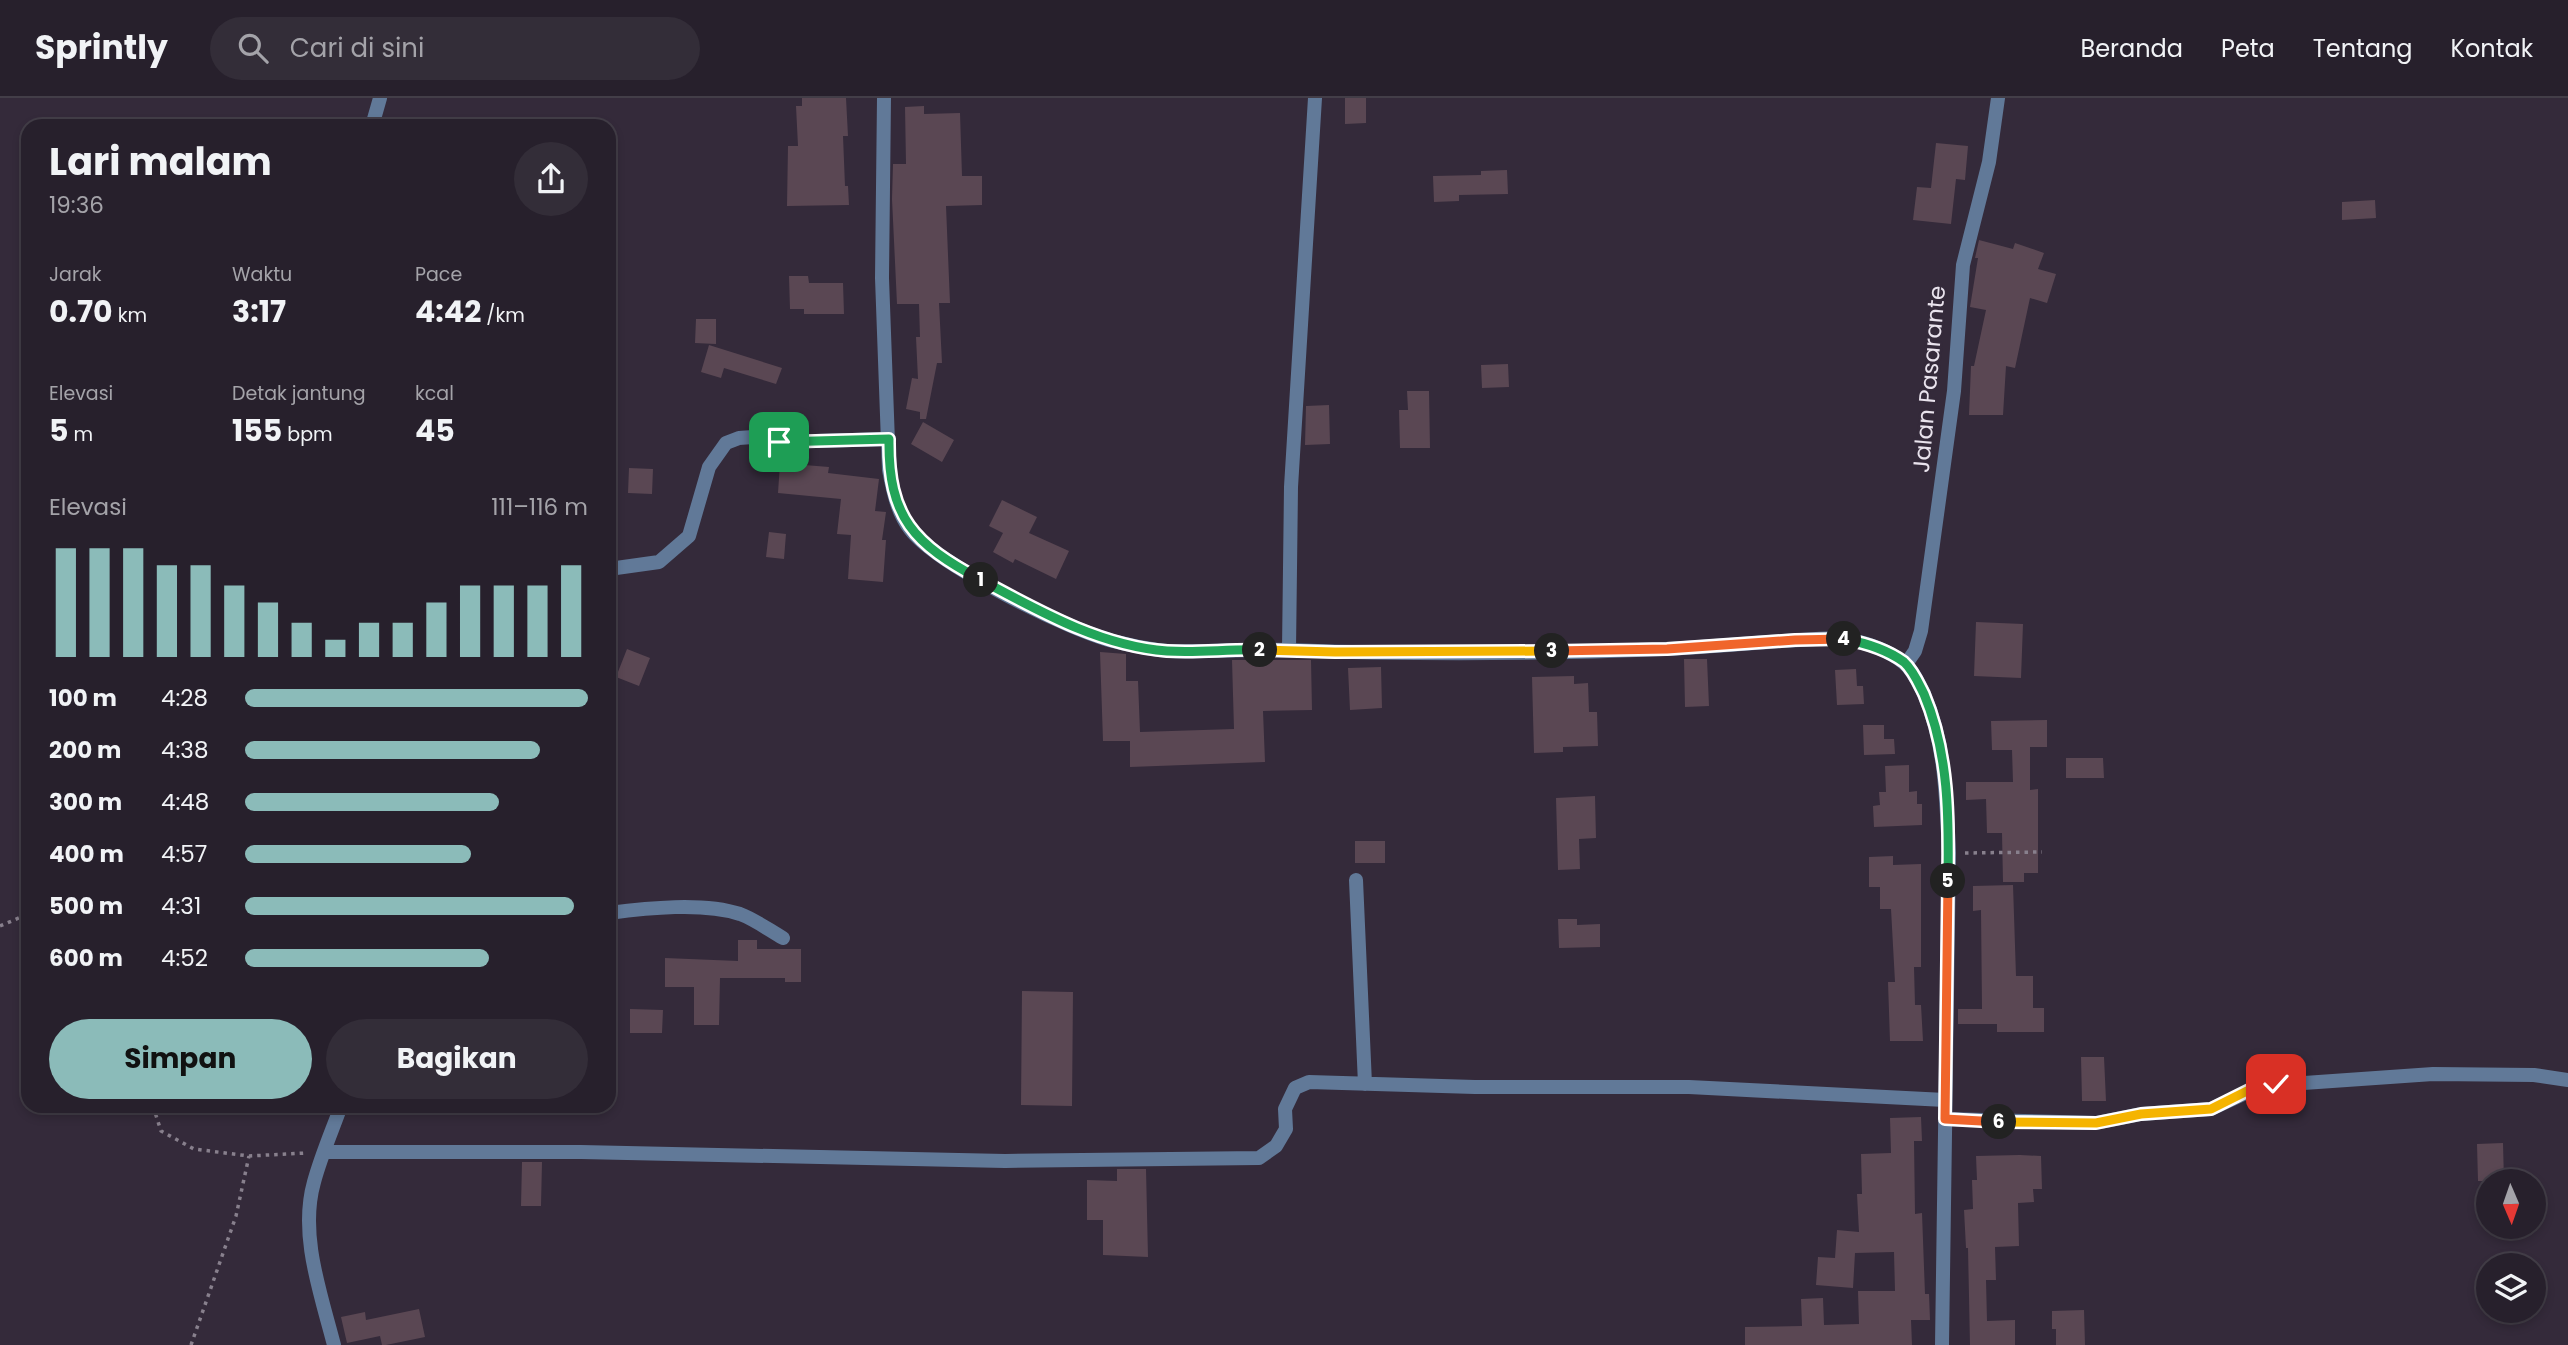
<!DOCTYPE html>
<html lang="id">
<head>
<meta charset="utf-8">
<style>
  :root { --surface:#27202c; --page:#332d38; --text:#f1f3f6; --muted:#a4a3a9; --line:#433e48; --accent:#8bbbb9 }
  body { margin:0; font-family:Poppins,sans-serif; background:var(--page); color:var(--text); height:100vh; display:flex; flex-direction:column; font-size:26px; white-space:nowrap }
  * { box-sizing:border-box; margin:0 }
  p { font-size:23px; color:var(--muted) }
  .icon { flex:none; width:38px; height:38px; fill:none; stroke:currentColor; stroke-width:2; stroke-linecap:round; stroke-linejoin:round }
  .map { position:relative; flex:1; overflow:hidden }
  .drawer { position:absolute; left:21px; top:21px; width:595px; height:994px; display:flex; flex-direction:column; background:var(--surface); border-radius:21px; box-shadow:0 4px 10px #0003,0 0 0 2px var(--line) }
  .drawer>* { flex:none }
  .needle { width:46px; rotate:178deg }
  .controls { position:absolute; left:2476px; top:1071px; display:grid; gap:14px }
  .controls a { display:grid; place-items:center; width:70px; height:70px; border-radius:50%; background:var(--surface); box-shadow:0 4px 10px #0003,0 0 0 2px var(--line); font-size:35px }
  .pin { position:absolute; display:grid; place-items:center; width:60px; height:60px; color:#fff; margin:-30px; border-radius:14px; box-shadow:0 4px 10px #0006 }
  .km { position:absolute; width:35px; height:35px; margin:-18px; border-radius:50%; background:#222; color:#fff; font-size:19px; line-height:35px; text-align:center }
  .round { display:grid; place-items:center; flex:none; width:74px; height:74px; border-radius:37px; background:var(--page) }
  .summary { display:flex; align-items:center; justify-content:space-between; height:119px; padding:0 28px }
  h1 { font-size:38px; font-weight:700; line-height:52px }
  .stats { display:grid; grid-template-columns:repeat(3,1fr); gap:10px; height:119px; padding:7px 28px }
  .stats div { display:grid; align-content:center }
  .stats b { font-size:30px; font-weight:700 }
  .stats small { font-size:19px; font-weight:400 }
  .stats p { font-size:19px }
  .chart { height:196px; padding:14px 28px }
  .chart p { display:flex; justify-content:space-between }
  .chart svg { width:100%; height:126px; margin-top:7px; stroke:var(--accent); stroke-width:6 }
  .primary-button { display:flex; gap:14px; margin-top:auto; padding:14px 28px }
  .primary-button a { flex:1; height:80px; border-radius:42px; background:var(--accent); color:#111; font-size:28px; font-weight:700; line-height:80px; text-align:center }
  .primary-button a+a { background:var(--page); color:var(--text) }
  ul { padding:0 28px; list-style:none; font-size:23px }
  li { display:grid; grid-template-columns:112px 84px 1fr; align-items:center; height:52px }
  li i { height:18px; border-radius:9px; background:var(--accent) }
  header { display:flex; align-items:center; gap:42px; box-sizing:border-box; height:98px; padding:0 35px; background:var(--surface); border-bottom:2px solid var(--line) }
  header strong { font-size:33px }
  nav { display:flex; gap:38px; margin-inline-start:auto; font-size:24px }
  .search { width:490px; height:63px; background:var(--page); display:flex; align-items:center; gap:18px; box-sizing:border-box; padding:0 24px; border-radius:38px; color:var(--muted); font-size:26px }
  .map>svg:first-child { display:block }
  .building { fill:#5a4753 }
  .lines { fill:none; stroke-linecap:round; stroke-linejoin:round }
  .path { stroke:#88808d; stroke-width:3.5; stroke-dasharray:3.5 5; stroke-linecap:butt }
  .minor { stroke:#617998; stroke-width:14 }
  .split-1-casing { stroke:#fff; stroke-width:14 }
  .split-2-casing { stroke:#fff; stroke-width:14 }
  .split-3-casing { stroke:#fff; stroke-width:14 }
  .split-4-casing { stroke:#fff; stroke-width:14 }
  .split-5-casing { stroke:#fff; stroke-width:14 }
  .split-6-casing { stroke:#fff; stroke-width:14 }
  .split-7-casing { stroke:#fff; stroke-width:14 }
  .split-1 { stroke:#22a559; stroke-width:9 }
  .split-2 { stroke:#22a559; stroke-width:9 }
  .split-3 { stroke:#f5b400; stroke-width:9 }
  .split-4 { stroke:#f0652b; stroke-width:9 }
  .split-5 { stroke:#22a559; stroke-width:9 }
  .split-6 { stroke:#f0652b; stroke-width:9 }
  .split-7 { stroke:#f5b400; stroke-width:9 }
  .labels { text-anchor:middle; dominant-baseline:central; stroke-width:5; stroke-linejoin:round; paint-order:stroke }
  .street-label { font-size:23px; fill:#e9e3ed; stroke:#342a3a }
</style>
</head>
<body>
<header>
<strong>Sprintly</strong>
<div class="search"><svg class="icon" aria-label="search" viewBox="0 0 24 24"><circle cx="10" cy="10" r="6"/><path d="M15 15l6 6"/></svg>Cari di sini</div>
<nav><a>Beranda</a><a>Peta</a><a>Tentang</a><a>Kontak</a></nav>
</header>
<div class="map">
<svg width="2568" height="1247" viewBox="0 0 2568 1247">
  <rect width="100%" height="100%" fill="#342a3a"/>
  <path class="building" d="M802,0h44l2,38h-5l2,50h3l1,19 -62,1 1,-60h10l-2,-40h6z
    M1345,0h21v25l-21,1z
    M924,8v8l36,-1 2,63h20v29l-36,1 4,97h-11l3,60h-5l-11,56h-6v-7l-14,-3 6,-31 6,1 -2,-42h4l-1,-33h-22l-5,-105 1,-35h13l-1,-57z
    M1936,45l32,3 -3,34 -9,-1 -5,45 -38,-4 4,-33 14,1z
    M1507,72l1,24 -49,1v6l-25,1 -1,-26 48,-1v-4z
    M2375,102l1,18 -34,2v-18z
    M1979,142l34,9 2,-6 29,10 -6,16 18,5 -9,29 -17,-5 -15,70 -9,-2 -3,49h-34l2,-49h3l12,-56 -16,-3 8,-49h-3z
    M789,178h19l1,7h34l1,31h-40v-5h-14z
    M696,221h20v25l-21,-1z
    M709,247l73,23 -6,16 -52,-16 -3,10 -20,-6z
    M1508,266l1,23 -27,1 -1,-23z
    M1407,293h22l1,57h-30l-1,-38h9z
    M1329,307l1,39 -25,1 1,-39z
    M923,324l31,18 -12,22 -31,-18z
    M780,365l49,4 -1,6 51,6 -4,32 11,1 -4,28h4l-3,42 -35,-3 3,-44 -14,-1 4,-35 -63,-6z
    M629,370l24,1 -1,25 -24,-1z
    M1002,402l35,17 -8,16 40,18 -13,28 -41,-20 -2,4 -20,-11 10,-19 -14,-7z
    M769,434l17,2 -2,25 -18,-2z
    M1976,524l47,2 -2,54 -47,-2z
    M627,551l23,9 -11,28 -23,-9z
    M1100,554l26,2v27h12l2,51 94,-3 -2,-69h79l1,50 -49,1 2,51 -135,5v-26h-27z
    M1684,561h23l2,47 -24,1z
    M1381,569l1,41 -32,2 -2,-42z
    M1856,571l1,17h6l1,18 -27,1 -2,-35z
    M1574,578v8l14,-1 1,29h8l1,34 -35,1v5l-29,1 -2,-76z
    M2047,622v27h-17v43l8,-1v84h-14v9h-21l-1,-49h-15l-1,-34 -20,1v-18h47l-1,-32h-20l-1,-29z
    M1863,627h21v14h10l1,15 -31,1z
    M2066,660h37l1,20h-38z
    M1909,667v27l8,-1v13h5v21l-48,2 -1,-21 7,-1 -1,-13h7l-1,-26z
    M1595,698l1,42 -17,1 1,30 -22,1 -2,-72z
    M1355,743h30v22h-30z
    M1893,758v9l28,-1v103h-7l1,38h6l2,36h-33l-2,-59h7l-4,-73h-11v-22h-11v-30z
    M2013,787l3,91h17v32h11v24h-47v-8h-39v-15h24l-1,-99 -8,1v-25z
    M1558,821h19v6l23,-1v23l-41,1z
    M738,842h19v9h44v33h-16v-4h-65l-1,47h-25v-38h-29v-29l73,3z
    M1022,893l51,1 -1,114 -51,-1z
    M630,911l33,1 -1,23h-32z
    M2081,959h23l2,44h-24z
    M1921,1019l1,24h-8l1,73 7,-1 3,81h4l1,26h-19l1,25h-167v-18l57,-1 -1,-27 22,-1 1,27 35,-1 -1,-33h37l-1,-39 -39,1 -2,35 -37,-3 2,-28 17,1 2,-28 22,2 -2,-38h5l-1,-40 30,-1 -1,-35z
    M2503,1045l1,38h-26l-1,-37z
    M2020,1057l21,1 1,33h-9l1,13 -16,1 1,43 -24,1 1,33h-10l1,41 28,-1v25h-45l-2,-97h-2l-2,-38 9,-1 -1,-29h5l-1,-24z
    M522,1064h20l-1,44h-20z
    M1117,1071h29l2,88 -45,-2v-35h-16v-40l30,1z
    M419,1211l6,28 -39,8h-4l-2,-9 -33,7 -6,-26 24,-5 1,8z
    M2084,1212l1,35h-29v-16h-4v-18z"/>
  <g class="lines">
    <path class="path" d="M1965,755l77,-1
      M0,828l28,-12
      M153,1008l8,25 33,18 55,7 57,-3
      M191,1247l45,-129 13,-60"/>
    <path class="minor" d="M884,0l-2,180 7,192c4,21 8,42 21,59 27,36 162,103 207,113 17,4 35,8 52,9 40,1 81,-2 121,-1 125,5 251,4 375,-1 59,-3 116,-9 174,-11 24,4 45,9 65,25 9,7 15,21 20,31 22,51 22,104 25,159l-7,492
      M372,28l8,-28
      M609,471l50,-7 30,-26 20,-69 17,-24 13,-5 14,-1 26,5 110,-3
      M1289,552l2,-163 24,-389
      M1906,566l9,-13 6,-20 33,-240 9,-126 26,-103 9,-64
      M1356,782l9,204
      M609,815c38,-5 94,-11 131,1 14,5 29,16 43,24
      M1945,1021l151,4 45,-9 70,-5 50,-23 172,-12 101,1 34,5
      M324,1054h257l424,9 254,-3 17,-12 10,-17 -1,-20 10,-21 14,-6 166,5h214l256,13
      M334,1247c-13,-51 -35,-110 -20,-163 7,-26 18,-51 27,-76"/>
  </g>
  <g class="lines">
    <g class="split-1-casing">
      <path id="split-1" d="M779,344l110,-3c-1,79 25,105 92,141"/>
    </g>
    <g class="split-2-casing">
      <path id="split-2" d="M981,482c58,31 119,66 186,71 31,2 62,-2 93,-1"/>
    </g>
    <g class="split-3-casing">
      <path id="split-3" d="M1260,552l75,2 217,-1"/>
    </g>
    <g class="split-4-casing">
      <path id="split-4" d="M1552,553l115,-2 128,-9 49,-1"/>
    </g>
    <g class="split-5-casing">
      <path id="split-5" d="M1844,541c22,4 42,10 60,23 9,8 15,22 20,32 25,59 25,124 24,187"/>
    </g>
    <g class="split-6-casing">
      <path id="split-6" d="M1948,783l-3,238 54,3"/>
    </g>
    <g class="split-7-casing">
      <path id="split-7" d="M1999,1024l97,1 45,-9 70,-5 42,-21 23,-4"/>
    </g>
    <use href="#split-1" class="split-1"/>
    <use href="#split-2" class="split-2"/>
    <use href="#split-3" class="split-3"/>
    <use href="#split-4" class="split-4"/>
    <use href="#split-5" class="split-5"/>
    <use href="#split-6" class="split-6"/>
    <use href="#split-7" class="split-7"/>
  </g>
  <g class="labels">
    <g class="street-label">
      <text transform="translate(1929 281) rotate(-85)">Jalan Pasarante</text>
    </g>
  </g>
</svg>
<div class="controls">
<a><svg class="needle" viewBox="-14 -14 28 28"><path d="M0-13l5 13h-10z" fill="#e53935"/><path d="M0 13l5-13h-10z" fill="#a4a3a9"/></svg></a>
<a><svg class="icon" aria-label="layers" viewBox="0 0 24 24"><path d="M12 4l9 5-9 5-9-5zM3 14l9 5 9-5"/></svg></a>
</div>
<div class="pin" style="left:779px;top:344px;background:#1e9e55"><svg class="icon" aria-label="arrive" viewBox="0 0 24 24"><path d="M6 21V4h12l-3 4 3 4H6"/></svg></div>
<div class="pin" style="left:2276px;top:986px;background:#d93025"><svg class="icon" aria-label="check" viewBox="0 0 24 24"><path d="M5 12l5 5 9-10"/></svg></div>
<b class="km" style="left:981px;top:482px">1</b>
<b class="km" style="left:1260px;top:552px">2</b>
<b class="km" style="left:1552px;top:553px">3</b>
<b class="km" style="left:1844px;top:541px">4</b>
<b class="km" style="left:1948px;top:783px">5</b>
<b class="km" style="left:1999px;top:1024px">6</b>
<section class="drawer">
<div class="summary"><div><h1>Lari malam</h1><p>19:36</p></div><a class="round"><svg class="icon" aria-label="share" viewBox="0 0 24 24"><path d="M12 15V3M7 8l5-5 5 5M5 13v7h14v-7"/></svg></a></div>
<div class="stats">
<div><p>Jarak</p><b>0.70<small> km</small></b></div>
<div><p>Waktu</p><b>3:17</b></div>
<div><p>Pace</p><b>4:42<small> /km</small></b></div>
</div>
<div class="stats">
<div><p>Elevasi</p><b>5<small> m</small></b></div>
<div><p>Detak jantung</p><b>155<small> bpm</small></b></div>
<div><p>kcal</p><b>45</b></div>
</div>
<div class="chart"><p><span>Elevasi</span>111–116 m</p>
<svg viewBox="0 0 160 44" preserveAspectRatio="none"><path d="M5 44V6M15 44V6M25 44V6M35 44V12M45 44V12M55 44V19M65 44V25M75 44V32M85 44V38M95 44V32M105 44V32M115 44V25M125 44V19M135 44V19M145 44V19M155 44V12"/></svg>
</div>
<ul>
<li><b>100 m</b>4:28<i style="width:100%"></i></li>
<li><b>200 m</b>4:38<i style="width:86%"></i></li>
<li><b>300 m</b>4:48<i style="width:74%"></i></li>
<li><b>400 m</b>4:57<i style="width:66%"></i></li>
<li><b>500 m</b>4:31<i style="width:96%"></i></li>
<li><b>600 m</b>4:52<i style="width:71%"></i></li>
</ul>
<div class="primary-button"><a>Simpan</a><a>Bagikan</a></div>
</section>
</div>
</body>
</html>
